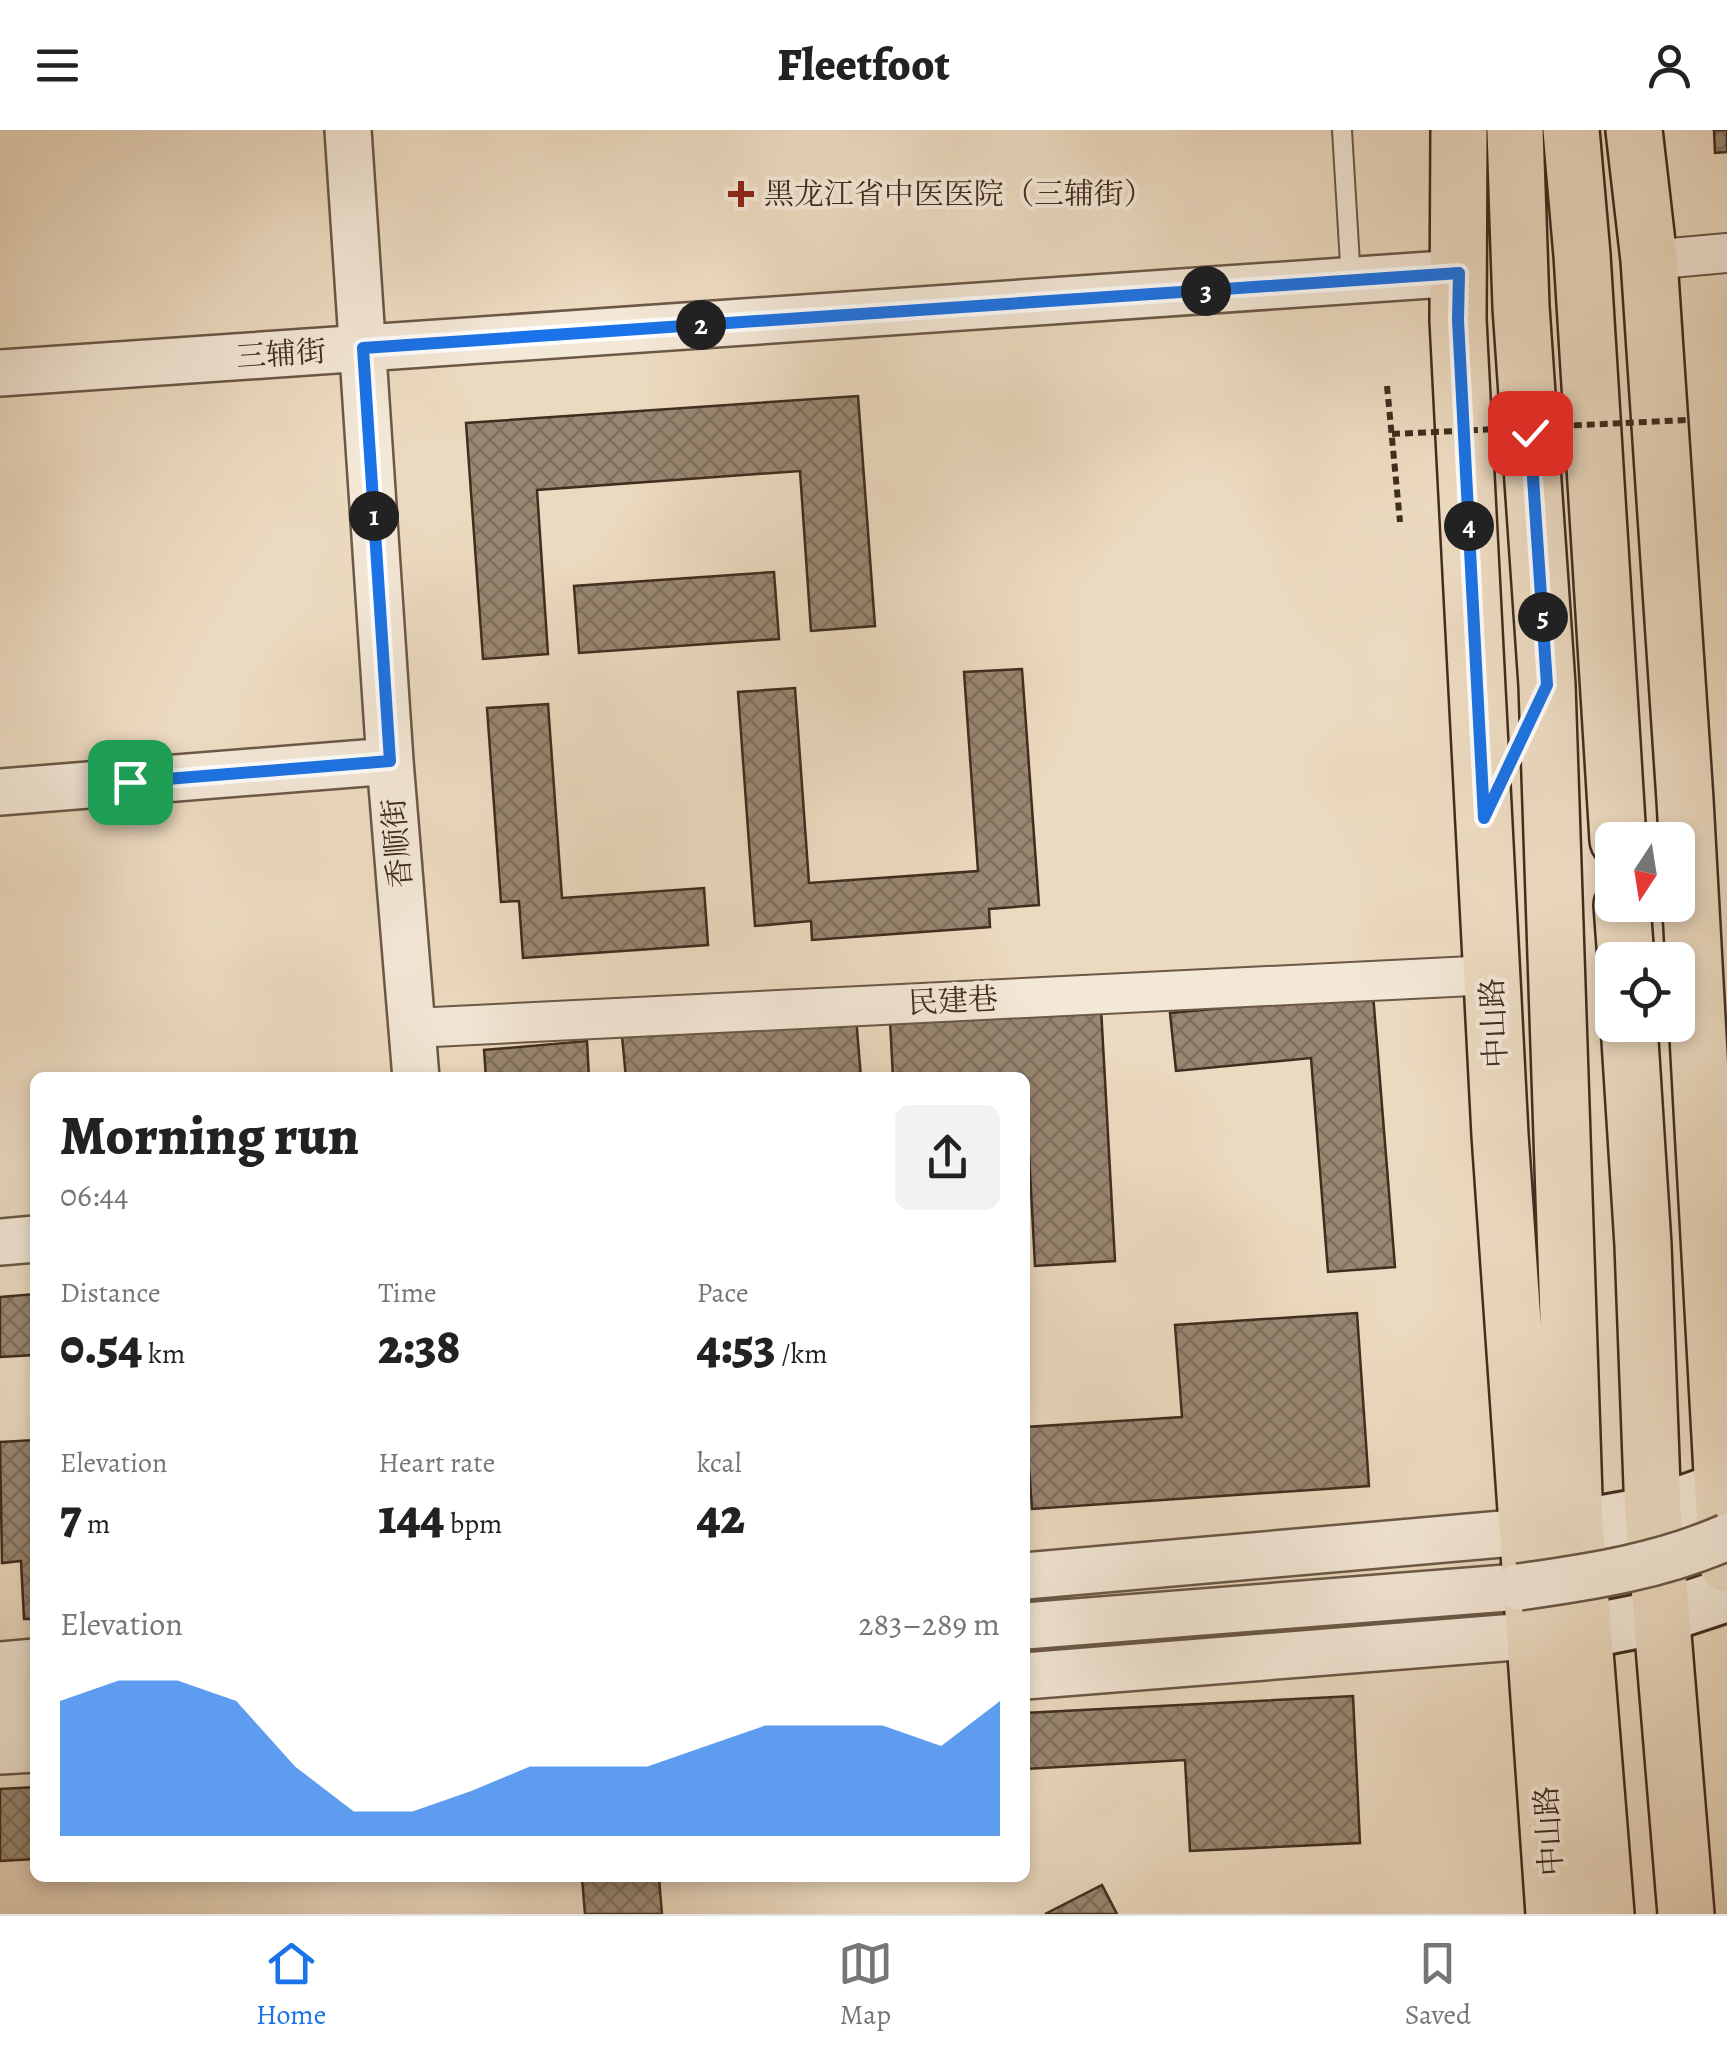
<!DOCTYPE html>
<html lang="en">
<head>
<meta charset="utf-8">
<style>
  :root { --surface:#fff; --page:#f2f2f2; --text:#222; --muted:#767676; --line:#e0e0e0; --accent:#1a73e8 }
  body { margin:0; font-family:Alegreya,"Noto Serif SC",serif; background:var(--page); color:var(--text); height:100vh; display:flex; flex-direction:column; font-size:38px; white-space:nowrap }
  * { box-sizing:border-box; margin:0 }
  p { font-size:32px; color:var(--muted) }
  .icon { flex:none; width:55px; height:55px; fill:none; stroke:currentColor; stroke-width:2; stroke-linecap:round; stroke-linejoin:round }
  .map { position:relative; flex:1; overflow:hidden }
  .drawer { position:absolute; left:30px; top:942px; width:1000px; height:810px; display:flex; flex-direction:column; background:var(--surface); border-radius:15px; box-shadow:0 5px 15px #0003 }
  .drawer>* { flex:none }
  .needle { width:65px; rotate:192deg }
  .controls { position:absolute; left:1595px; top:692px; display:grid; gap:20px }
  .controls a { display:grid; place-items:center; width:100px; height:100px; border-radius:15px; background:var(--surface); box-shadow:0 5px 15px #0003; font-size:50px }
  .pin { position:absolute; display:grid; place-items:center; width:85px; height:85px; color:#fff; margin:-42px; border-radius:20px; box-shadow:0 5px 15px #0006 }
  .km { position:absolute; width:50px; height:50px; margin:-25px; border-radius:50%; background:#222; color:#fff; font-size:28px; line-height:50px; text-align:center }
  .round { display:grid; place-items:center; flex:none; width:105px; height:105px; border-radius:15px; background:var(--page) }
  .head { display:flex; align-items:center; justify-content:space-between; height:170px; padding:0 30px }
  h1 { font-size:55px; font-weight:800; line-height:75px }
  .stats { display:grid; grid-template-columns:repeat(3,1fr); gap:15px; height:170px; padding:10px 30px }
  .stats div { display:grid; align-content:center }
  .stats b { font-size:50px; font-weight:800 }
  .stats small { font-size:28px; font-weight:400 }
  .stats p { font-size:28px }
  .chart { height:280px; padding:20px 30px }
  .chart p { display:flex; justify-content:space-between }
  .chart svg { width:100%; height:180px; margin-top:10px; fill:var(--accent); opacity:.7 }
  header { display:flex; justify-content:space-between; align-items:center; height:130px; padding:0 30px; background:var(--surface); font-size:45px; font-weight:800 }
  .tab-bar { display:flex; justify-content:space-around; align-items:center; height:140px; border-top:2px solid var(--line); background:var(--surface); font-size:28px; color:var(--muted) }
  .tab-bar a { display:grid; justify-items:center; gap:5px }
  .tab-bar .on { color:var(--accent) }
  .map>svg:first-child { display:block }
  .building { fill:url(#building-cross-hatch); stroke:#402d1e; stroke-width:2.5 }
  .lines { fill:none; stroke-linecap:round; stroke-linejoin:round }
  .service-casing { stroke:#6b5846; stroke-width:22 }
  .minor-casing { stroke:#6b5846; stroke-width:42 }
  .tertiary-casing { stroke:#6b5846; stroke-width:50 }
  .secondary-casing { stroke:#402d1e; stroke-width:58 }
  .primary-casing { stroke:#402d1e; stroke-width:60 }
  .path { stroke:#402d1e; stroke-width:6; stroke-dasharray:8 5; stroke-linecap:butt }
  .service { stroke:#f3e7d6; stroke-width:18 }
  .minor { stroke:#f3e7d6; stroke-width:38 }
  .tertiary { stroke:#f3e7d6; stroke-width:45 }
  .secondary { stroke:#f3e7d6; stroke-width:52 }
  .primary { stroke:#ecdac0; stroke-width:55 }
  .tertiary-bridge-casing { stroke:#6b5846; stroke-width:50; stroke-linecap:butt }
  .path-bridge { stroke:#402d1e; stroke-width:6; stroke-dasharray:8 5; stroke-linecap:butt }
  .tertiary-bridge { stroke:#f3e7d6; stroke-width:45 }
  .route-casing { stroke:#fff; stroke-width:20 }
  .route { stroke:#1a73e8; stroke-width:12 }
  .poi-dot { fill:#8f2418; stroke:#f3e7d6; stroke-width:4 }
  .labels { text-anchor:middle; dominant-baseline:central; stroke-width:8; stroke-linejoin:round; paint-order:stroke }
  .poi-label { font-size:30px; fill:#402d1e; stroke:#f3e7d6; text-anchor:start }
  .street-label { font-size:30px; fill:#402d1e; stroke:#f3e7d6 }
</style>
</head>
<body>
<header><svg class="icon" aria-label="menu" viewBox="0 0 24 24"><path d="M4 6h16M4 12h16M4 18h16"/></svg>Fleetfoot<svg class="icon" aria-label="person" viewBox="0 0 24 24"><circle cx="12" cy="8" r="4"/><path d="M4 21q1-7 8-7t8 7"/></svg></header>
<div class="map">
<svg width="1727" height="1784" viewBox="0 0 1727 1784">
  <defs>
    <pattern id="building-cross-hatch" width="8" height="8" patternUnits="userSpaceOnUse" patternTransform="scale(2.5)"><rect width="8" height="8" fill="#998772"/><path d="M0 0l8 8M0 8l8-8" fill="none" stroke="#7e6f5d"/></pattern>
  </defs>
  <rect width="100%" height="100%" fill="#ecdac0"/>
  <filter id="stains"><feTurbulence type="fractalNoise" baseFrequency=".002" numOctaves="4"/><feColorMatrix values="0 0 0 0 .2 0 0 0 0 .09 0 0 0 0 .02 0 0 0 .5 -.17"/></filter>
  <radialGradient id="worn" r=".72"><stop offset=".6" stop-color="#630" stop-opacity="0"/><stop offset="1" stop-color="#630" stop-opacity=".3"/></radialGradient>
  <path class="building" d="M1714,0h13v22l-12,1z
    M858,266l17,230 -64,5 -11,-160 -263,19 11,164 -65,5 -17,-236z
    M774,442l5,67 -200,14 -5,-67z
    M1022,539l17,236 -50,4 1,18 -178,13 -1,-19 -56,5 -17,-234 57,-4 14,195 169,-12 -14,-199z
    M548,574l14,194 142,-10 4,57 -185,13 -4,-57 -18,1 -14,-194z
    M1373,864l22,273 -67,5 -17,-214 -135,13 -6,-58z
    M1101,878l14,253 -80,5 -10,-188h-132l-3,-58z
    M856,887l5,61h-235l-4,-42z
    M587,911l2,37h-103l-2,-28z
    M35,1164v61l-35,2v-60z
    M1357,1183l12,173 -337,23 -6,-82 156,-10 -7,-92z
    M35,1310v179h-11l-3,-58 -19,2 -2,-121z
    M1353,1566l7,147 -170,8 -5,-91 -160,9v-56z
    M35,1657v72l-35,2v-72z
    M582,1748h77l3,36h-77z
    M1102,1755l15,29h-72z"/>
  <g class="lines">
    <g class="service-casing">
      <path id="service" d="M1342,0l9,150"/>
    </g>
    <g class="minor-casing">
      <path id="minor" d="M1649,130l78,-7
        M413,898l1079,-53"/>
    </g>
    <g class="tertiary-casing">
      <path id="tertiary" d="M348,0l42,631 26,317
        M0,243l1459,-100
        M0,662l390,-31
        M0,1112l35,-3
        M1025,1446l534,-47
        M1025,1496l494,-39
        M0,1535l35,-3
        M1025,1546l541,-43
        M0,1579l35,-3
        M0,1621l35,-2"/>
    </g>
    <g class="secondary-casing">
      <path id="secondary" d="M1575,1397l78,-14 74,-26
        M1584,1502l76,-15 67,-22"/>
    </g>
    <g class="primary-casing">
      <path id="primary" d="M1459,0l-1,190 42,815 54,779
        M1515,0l6,177 26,378 28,842 31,387
        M1571,0l11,125 36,585
        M1634,0l15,130 36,540 42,764
        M1622,775l4,55
        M1629,895l14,220 10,268 33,401"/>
    </g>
    <path class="path" d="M1387,256l13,136"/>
    <use href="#service" class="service"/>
    <use href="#minor" class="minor"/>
    <use href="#tertiary" class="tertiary"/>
    <use href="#secondary" class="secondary"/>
    <use href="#primary" class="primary"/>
    <g class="tertiary-bridge-casing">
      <path id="tertiary-bridge" d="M1519,1457c72,-10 142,-21 208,-50"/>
    </g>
    <path class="path-bridge" d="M1392,304l295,-14"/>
    <use href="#tertiary-bridge" class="tertiary-bridge"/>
  </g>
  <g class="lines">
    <g class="route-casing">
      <path id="route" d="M130,652l260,-21 -27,-413 1096,-75 -1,47 26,498 63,-133 -17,-252"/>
    </g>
    <use href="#route" class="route"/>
  </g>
  <path class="poi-dot" d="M736 49h10v10h10v10h-10v10h-10v-10h-10v-10h10z"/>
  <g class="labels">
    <g class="poi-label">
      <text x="764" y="64">黑龙江省中医医院（三辅街）</text>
    </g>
    <g class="street-label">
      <text transform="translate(281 224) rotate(-4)">三辅街</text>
      <text transform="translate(397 713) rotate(-95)">香顺街</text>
      <text transform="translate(953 871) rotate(-3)">民建巷</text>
      <text transform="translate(1494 893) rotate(-93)">中山路</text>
      <text transform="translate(1549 1701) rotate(-94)">中山路</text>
    </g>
  </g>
  <rect width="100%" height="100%" filter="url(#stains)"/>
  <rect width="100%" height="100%" fill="url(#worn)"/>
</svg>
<div class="controls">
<a><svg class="needle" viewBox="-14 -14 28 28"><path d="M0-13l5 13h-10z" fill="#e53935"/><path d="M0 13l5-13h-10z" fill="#767676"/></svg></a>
<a><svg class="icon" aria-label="locate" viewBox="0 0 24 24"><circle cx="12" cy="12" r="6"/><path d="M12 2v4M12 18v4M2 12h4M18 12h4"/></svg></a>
</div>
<div class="pin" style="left:130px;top:652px;background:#1e9e55"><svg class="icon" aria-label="arrive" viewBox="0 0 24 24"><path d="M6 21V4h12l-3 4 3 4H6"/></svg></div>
<div class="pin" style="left:1530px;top:303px;background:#d93025"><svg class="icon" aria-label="check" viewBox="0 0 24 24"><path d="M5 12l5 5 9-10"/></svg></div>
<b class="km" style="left:374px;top:386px">1</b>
<b class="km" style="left:701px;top:195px">2</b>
<b class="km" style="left:1206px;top:161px">3</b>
<b class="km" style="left:1469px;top:396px">4</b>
<b class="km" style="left:1543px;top:487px">5</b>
<section class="drawer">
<div class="head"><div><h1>Morning run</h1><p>06:44</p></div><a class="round"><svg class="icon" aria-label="share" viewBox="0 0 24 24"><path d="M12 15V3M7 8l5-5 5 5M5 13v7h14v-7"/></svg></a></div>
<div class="stats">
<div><p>Distance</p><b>0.54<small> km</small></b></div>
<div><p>Time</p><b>2:38</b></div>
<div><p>Pace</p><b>4:53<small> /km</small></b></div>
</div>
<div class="stats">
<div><p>Elevation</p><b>7<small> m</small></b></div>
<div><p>Heart rate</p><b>144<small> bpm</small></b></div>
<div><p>kcal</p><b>42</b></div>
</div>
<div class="chart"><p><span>Elevation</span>283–289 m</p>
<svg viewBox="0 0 160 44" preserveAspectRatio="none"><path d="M0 44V11L10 6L20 6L30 11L40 27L50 38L60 38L70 33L80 27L90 27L100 27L110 22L120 17L130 17L140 17L150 22L160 11V44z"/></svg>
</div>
</section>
</div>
<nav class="tab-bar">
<a class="on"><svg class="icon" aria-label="home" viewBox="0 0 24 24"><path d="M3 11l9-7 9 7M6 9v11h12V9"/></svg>Home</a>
<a><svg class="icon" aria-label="map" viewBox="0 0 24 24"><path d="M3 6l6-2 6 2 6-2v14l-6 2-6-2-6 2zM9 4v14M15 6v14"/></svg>Map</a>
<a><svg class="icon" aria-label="saved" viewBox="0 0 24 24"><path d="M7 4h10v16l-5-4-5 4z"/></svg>Saved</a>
</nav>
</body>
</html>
